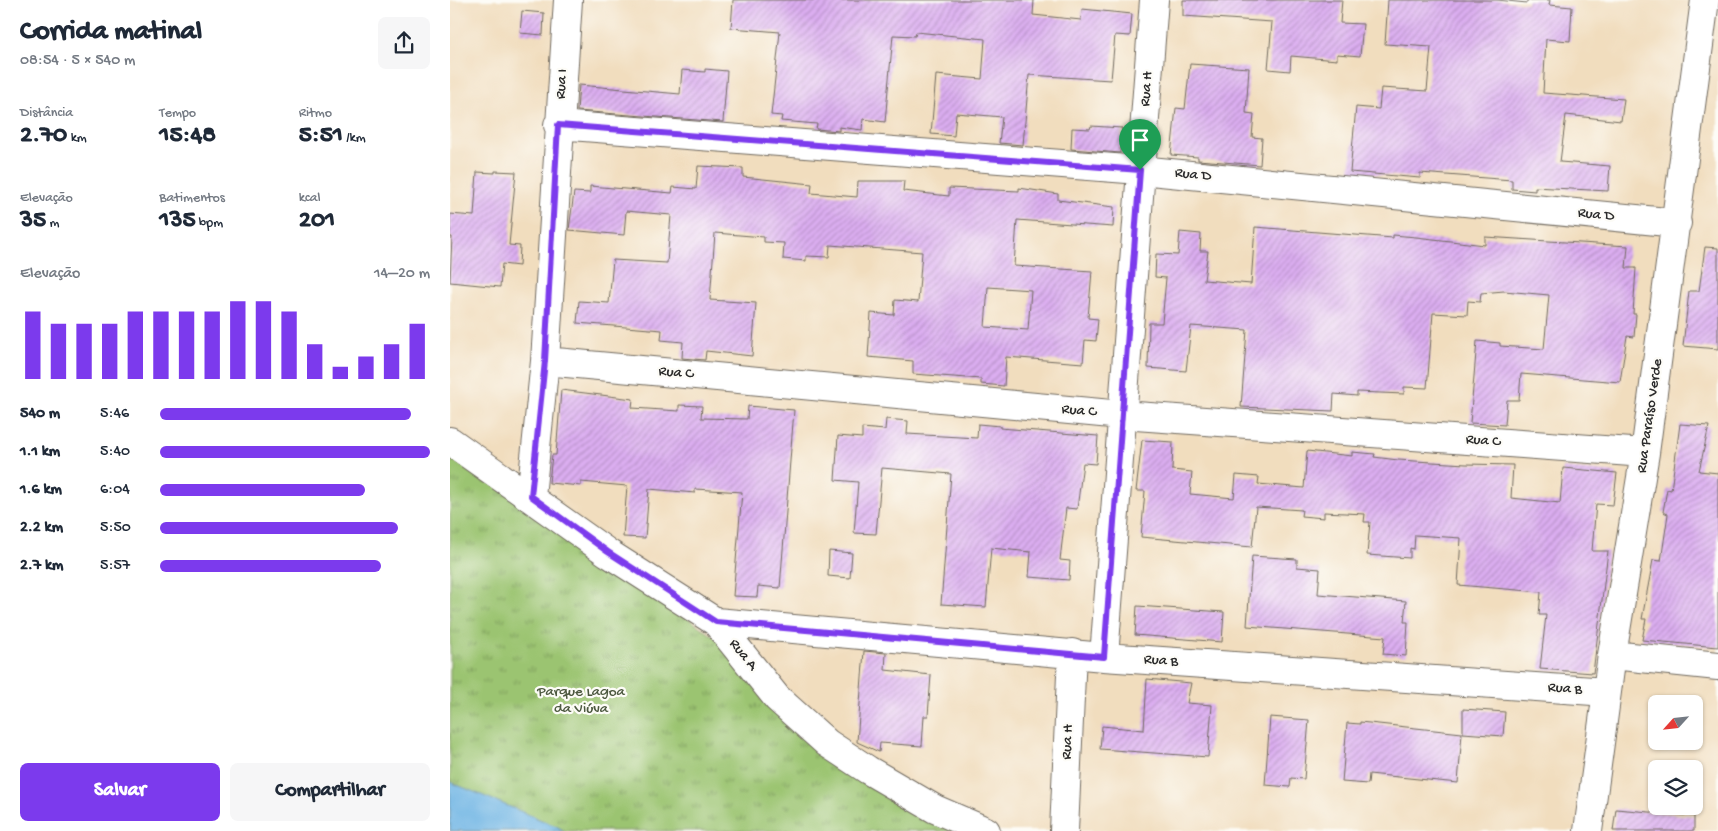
<!DOCTYPE html>
<html lang="pt">
<head>
<meta charset="utf-8">
<style>
  :root { --surface:#fff; --page:#f6f6f7; --text:#1f2937; --muted:#747a83; --accent:#7c3aed }
  body { margin:0; font-family:"Gochi Hand",sans-serif; background:var(--page); color:var(--text); height:100vh; display:flex; flex-direction:column; font-size:19px; white-space:nowrap }
  * { box-sizing:border-box; margin:0 }
  p { font-size:16px; color:var(--muted) }
  .icon { flex:none; width:28px; height:28px; fill:none; stroke:currentColor; stroke-width:2; stroke-linecap:round; stroke-linejoin:round }
  .map { position:relative; flex:1; overflow:hidden }
  .panel { display:flex; flex-direction:column; background:var(--surface); width:450px }
  .panel>* { flex:none }
  .needle { width:32px; rotate:243deg }
  .controls { position:absolute; left:1198px; top:695px; display:grid; gap:10px }
  .controls a { display:grid; place-items:center; width:55px; height:55px; border-radius:8px; background:var(--surface); box-shadow:0 1px 4px #0004; font-size:25px }
  .pin { position:absolute; display:grid; place-items:center; width:42px; height:42px; color:#fff; margin:-51px -21px; border-radius:50% 50% 50% 0; rotate:-45deg; box-shadow:0 0 5px #0007 }
  .pin .icon { rotate:45deg }
  .round { display:grid; place-items:center; flex:none; width:52px; height:52px; border-radius:8px; background:var(--page) }
  .summary { display:flex; align-items:center; justify-content:space-between; height:85px; padding:0 20px }
  h1 { font-size:28px; font-weight:700; line-height:38px }
  .figures { display:grid; grid-template-columns:repeat(3,1fr); gap:8px; height:85px; padding:5px 20px }
  .figures div { display:grid; align-content:center }
  .figures b { font-size:25px; font-weight:700 }
  .figures small { font-size:14px; font-weight:400 }
  .figures p { font-size:14px }
  .chart { height:140px; padding:10px 20px }
  .chart p { display:flex; justify-content:space-between }
  .chart svg { width:100%; height:90px; margin-top:5px; stroke:var(--accent); stroke-width:6 }
  .cta { display:flex; gap:10px; margin-top:auto; padding:10px 20px }
  .cta a { flex:1; height:58px; border-radius:8px; background:var(--accent); color:#fff; font-size:20px; font-weight:700; line-height:58px; text-align:center }
  .cta a+a { background:var(--page); color:var(--text) }
  ul { padding:0 20px; list-style:none; font-size:16px }
  li { display:grid; grid-template-columns:80px 60px 1fr; align-items:center; height:38px }
  li i { height:12px; border-radius:6px; background:var(--accent) }
  main { display:flex; flex:1; min-height:0 }
  .map>svg:first-child { display:block }
  .park { fill:url(#park-tufts); stroke:#63784e }
  .water { fill:#6db4e4; stroke:#4c7088 }
  .building { fill:url(#building-hatch); fill-rule:evenodd }
  .lines { fill:none; stroke-linecap:round; stroke-linejoin:round }
  .minor-casing { stroke:#70695e; stroke-width:30 }
  .minor { stroke:#fff; stroke-width:28 }
  .route-casing { stroke:#fff; stroke-width:10 }
  .route { stroke:#7c3aed; stroke-width:6 }
  .labels { text-anchor:middle; dominant-baseline:central; stroke-width:4.5; stroke-linejoin:round; paint-order:stroke }
  .street-label { font-size:15px; fill:#2b2b2b; stroke:#fdfcf7 }
  .park-label { font-size:15px; fill:#4d5940; stroke:#fdfcf7 }
</style>
</head>
<body>
<main>
<section class="panel">
<div class="summary"><div><h1>Corrida matinal</h1><p>08:54 · 5 × 540 m</p></div><a class="round"><svg class="icon" aria-label="share" viewBox="0 0 24 24"><path d="M12 15V3M7 8l5-5 5 5M5 13v7h14v-7"/></svg></a></div>
<div class="figures">
<div><p>Distância</p><b>2.70<small> km</small></b></div>
<div><p>Tempo</p><b>15:48</b></div>
<div><p>Ritmo</p><b>5:51<small> /km</small></b></div>
</div>
<div class="figures">
<div><p>Elevação</p><b>35<small> m</small></b></div>
<div><p>Batimentos</p><b>135<small> bpm</small></b></div>
<div><p>kcal</p><b>201</b></div>
</div>
<div class="chart"><p><span>Elevação</span>14–20 m</p>
<svg viewBox="0 0 160 44" preserveAspectRatio="none"><path d="M5 44V11M15 44V17M25 44V17M35 44V17M45 44V11M55 44V11M65 44V11M75 44V11M85 44V6M95 44V6M105 44V11M115 44V27M125 44V38M135 44V33M145 44V27M155 44V17"/></svg>
</div>
<ul>
<li><b>540 m</b>5:46<i style="width:93%"></i></li>
<li><b>1.1 km</b>5:40<i style="width:100%"></i></li>
<li><b>1.6 km</b>6:04<i style="width:76%"></i></li>
<li><b>2.2 km</b>5:50<i style="width:88%"></i></li>
<li><b>2.7 km</b>5:57<i style="width:82%"></i></li>
</ul>
<div class="cta"><a>Salvar</a><a>Compartilhar</a></div>
</section>
<div class="map">
<svg width="1268" height="831" viewBox="0 0 1268 831">
  <defs>
    <pattern id="park-tufts" width="24" height="20" patternUnits="userSpaceOnUse" patternTransform="scale(1.25)"><rect width="24" height="20" fill="#9bc471"/><path d="M3 7l-1-3M5 7V3M7 7l1-3M15 17l-1-3M17 17v-4M19 17l1-3" fill="none" stroke="#7f9f5d"/></pattern>
    <pattern id="building-hatch" width="6" height="6" patternUnits="userSpaceOnUse" patternTransform="scale(1.25)"><rect width="6" height="6" fill="#dcaef1"/><path d="M-1 1l2-2M0 6l6-6M5 7l2-2" fill="none" stroke="#b38ec3"/></pattern>
  </defs>
  <rect width="100%" height="100%" fill="#fdfcf7"/>
  <filter id="ink" filterUnits="userSpaceOnUse"><feTurbulence type="fractalNoise" baseFrequency=".02" numOctaves="2"/><feDisplacementMap in="SourceGraphic" scale="10" xChannelSelector="R" yChannelSelector="G"/><feConvolveMatrix kernelMatrix="1 2 1 2 8 2 1 2 1" color-interpolation-filters="sRGB"/></filter>
  <filter id="wash" filterUnits="userSpaceOnUse"><feTurbulence type="fractalNoise" baseFrequency=".0096" numOctaves="4" result="noise"/><feDisplacementMap in="SourceGraphic" scale="20" xChannelSelector="R" yChannelSelector="G"/><feGaussianBlur stdDeviation="1.12" result="paint"/><feColorMatrix in="noise" values="0 0 0 0 0 0 0 0 0 0 0 0 0 0 0 0 0 1.4 0 .05"/><feComposite in="paint" operator="in"/></filter>
  <g filter="url(#wash)">
    <rect width="100%" height="100%" fill="#f1ddbe"/>
    <path class="park" d="M0,454l269,186 36,46 77,81 124,64h-506z"/>
    <path class="water" d="M0,782l106,44 9,5h-115z"/>
    <g id="blocks">
      <path class="building" d="M283,0h301l-1,15 48,5 1,-11 50,5 -2,22 -15,-1 -4,45 -82,-5 -6,70 -24,-2 3,-26 -46,-4 -2,23 -23,-2 5,-59 46,4 3,-40 -69,-7 -1,4 -22,-1 -8,87 -22,-3 -1,11 -23,-3v4l-23,-2 1,-5 -36,-3 1,-5 -11,-1 9,-83 -49,-4z
        M733,0h159l-2,23 23,1 -3,32 -23,-2v6l-46,-4 -1,15 -22,-2 4,-47 -89,-6z
        M938,0h109l30,3v-3h23l-1,5 23,2 -2,34 -24,-2 -3,54 81,6 -3,22 -55,-6 -6,47 50,4 -2,25 -73,-4v4l-23,-2v-9l-92,-7v5l-70,-6 6,-65 23,2 2,-21 46,3 4,-44 -46,-3z
        M72,11l22,2 -1,22 -23,-2z
        M740,64l59,4 -3,45 8,1 -2,23 10,1 -2,27 -62,-5v-3l-27,-2 5,-47 9,1z
        M255,69l22,2 -4,51 -146,-11 2,-26 101,9 2,-24 23,2z
        M641,126l31,2 -2,25 -49,-4 1,-21 18,1z
        M248,166l45,2v9l69,7 -1,9 46,4 1,-16h46l-1,10 46,5v-8l70,3v-3l39,6v6l56,7 -1,20 -96,-7 -3,46 78,5 -4,47 10,1 -2,22 -11,-1 -2,23 -77,-6 -2,29 -23,-2v-5l-68,-5v-13l-45,-4 3,-44 23,2 1,-15 23,2 4,-50 -92,-7 -1,12 -23,-1v5l-23,-2 1,-16 -20,-1v-5l-49,-4 -5,67 46,3 -4,53 -46,-5 -1,9 -23,-2 1,-16 -22,-2 1,-10 -85,-7 2,-22 30,2 4,-43 54,3 4,-48 -45,-4 -2,24 -55,-5 5,-38 16,1v-7l82,7 1,-6 23,2zM538,287l43,3 -3,40 -43,-3z
        M45,171l21,1 -7,73 11,1 -1,20 -17,-2 -2,23 -50,-5 2,-45h-2v-23l24,2 3,-44 18,1z
        M805,227l138,11v-3l23,2 69,8v-8l143,9 -2,22h10l-3,46h3l-2,23 -7,-1 -7,46 -99,-8 -2,26h-12l-2,25 -35,-2 7,-82 23,2v3l44,3 5,-54 -45,-4 -23,2 -1,9 -12,-1 -1,14 -34,-2 -6,75 -23,-1v7l-47,-2v4l-23,-2 -1,17 -92,-4 6,-77 -56,-4 -5,45 -38,-3 1,-45h13l4,-45 -11,-1 1,-23 22,1 2,-23 21,2 -1,17h8l-4,29 47,4z
        M1255,247l13,1v101l-35,-3 6,-55h10z
        M111,390l72,9 -1,9 47,3v-6l23,1 -1,12 46,1 1,-13 46,4 -14,178 -22,-2 -1,11 -24,-1 9,-104 -47,-3v4l-46,-4 -4,49 -22,-1 4,-51 -46,-4v4l-32,-3 3,-28h4z
        M436,419l22,2 -1,13 70,4 1,-14 22,2v2l98,8 -2,28 -13,-1 -6,46 -11,-1 -6,52 10,1 -1,19 -40,-3 2,-25 -40,-4 -5,59 -45,-3 10,-130 -69,-6 -6,66 -22,-1 4,-51 -23,-2 3,-44 24,2v-10l23,2z
        M1230,424l29,2 -10,45 19,2v174l-76,-7 4,-21h-4l11,-59 8,1 7,-47 -5,-2 4,-23 4,1z
        M692,440l31,2 -1,28 20,2 -2,22 44,4 2,-23 23,2 -1,7 46,4 3,-37 45,5v-4l23,2 -1,3 24,3 68,4 47,1 -2,33 49,5 3,-35 54,5 -4,32 -17,-1 -4,47h16l-15,122 -53,-4 6,-54h-7l2,-23 -83,-7 3,-47 -46,-3 -1,14 -4,-1v10l-43,-3 3,-33h-6l1,-8 -41,-2v6l-23,-2 1,-6 -46,-3 -4,40 -111,-10 4,-46h-9z
        M379,551l23,2 -2,25 -22,-2z
        M802,556l45,3v8l23,2 -2,25 88,7 -2,21h4l-2,34 -23,-2 2,-17 -138,-11z
        M687,606l87,6 -2,30 -87,-7z
        M414,651l22,2 -1,17 46,5 -3,41h-4l-2,30 -42,-3 -1,9 -22,-10z
        M697,679l44,4 -4,20 25,2 -4,52 -108,-8 2,-23 42,4z
        M1013,709l42,3 -2,24 -40,-3z
        M820,717l39,3 -5,59 -13,-1 -1,9 -25,-2z
        M910,722l102,11 -4,50 -89,-9 -1,10 -26,-2 5,-59 13,1z
        M1166,809l78,7v15h-81z"/>
    </g>
  </g>
  <g filter="url(#ink)">
    <use href="#blocks" fill-opacity="0" stroke="#70695e" stroke-width="1"/>
    <g class="lines">
      <g class="minor-casing">
        <path id="minor" d="M108,125l582,45 537,53
          M95,361l577,54 523,38
          M0,441l158,112 108,69 61,76 50,45 41,27 67,39 51,22
          M81,496l14,-135 23,-361
          M266,622l388,35 503,35
          M1162,655l106,11
          M654,657l50,-657
          M614,831l8,-178
          M1138,831l24,-176 33,-202 60,-453"/>
      </g>
      <use href="#minor" class="minor"/>
    </g>
  </g>
  <g class="lines" filter="url(#ink)">
    <g class="route-casing">
      <path id="route" d="M108,125l582,45 -36,487 -388,-35 -108,-70 -77,-56 14,-135z"/>
    </g>
    <use href="#route" class="route"/>
  </g>
  <g class="labels">
    <g class="street-label">
      <text transform="translate(112 84) rotate(-86)">Rua I</text>
      <text transform="translate(697 89) rotate(-85)">Rua H</text>
      <text transform="translate(743 175) rotate(6)">Rua D</text>
      <text transform="translate(1146 215) rotate(6)">Rua D</text>
      <text transform="translate(226 373) rotate(5)">Rua C</text>
      <text transform="translate(629 411) rotate(5)">Rua C</text>
      <text transform="translate(1200 416) rotate(-82)">Rua Paraíso Verde</text>
      <text transform="translate(1033 441) rotate(4)">Rua C</text>
      <text transform="translate(293 655) rotate(51)">Rua A</text>
      <text transform="translate(711 661) rotate(4)">Rua B</text>
      <text transform="translate(1115 689) rotate(4)">Rua B</text>
      <text transform="translate(618 742) rotate(-87)">Rua H</text>
    </g>
    <g class="park-label">
      <text x="131" y="692">Parque Lagoa<tspan x="131" dy="17">da Viúva</tspan></text>
    </g>
  </g>
</svg>
<div class="controls">
<a><svg class="needle" viewBox="-14 -14 28 28"><path d="M0-13l5 13h-10z" fill="#e53935"/><path d="M0 13l5-13h-10z" fill="#747a83"/></svg></a>
<a><svg class="icon" aria-label="layers" viewBox="0 0 24 24"><path d="M12 4l9 5-9 5-9-5zM3 14l9 5 9-5"/></svg></a>
</div>
<div class="pin" style="left:690px;top:170px;background:#1e9e55"><svg class="icon" aria-label="arrive" viewBox="0 0 24 24"><path d="M6 21V4h12l-3 4 3 4H6"/></svg></div>
</div>
</main>
</body>
</html>
